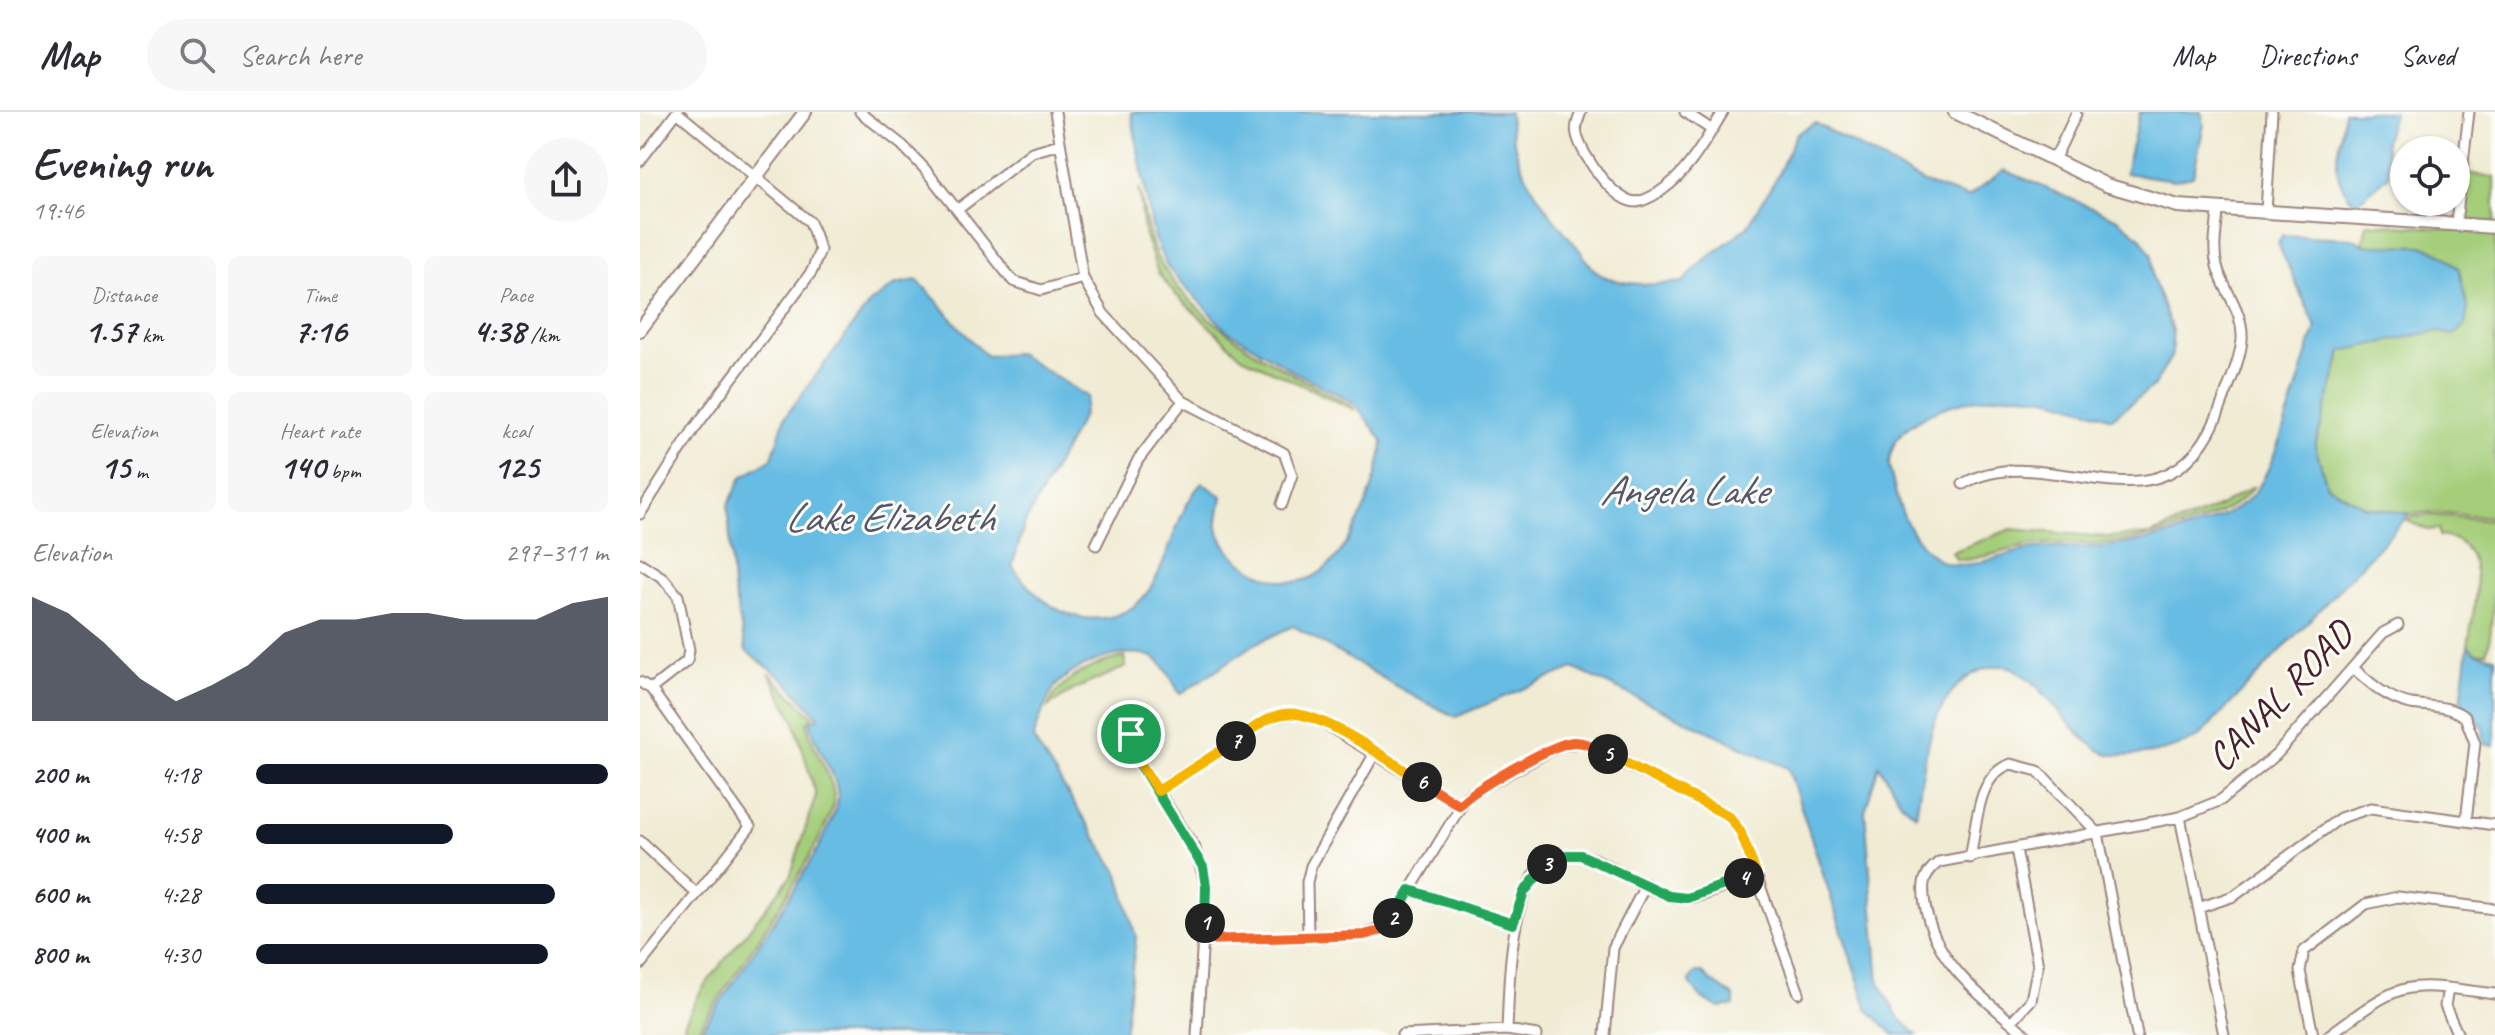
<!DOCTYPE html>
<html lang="en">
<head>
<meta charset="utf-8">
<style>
  :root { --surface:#fff; --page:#f7f7f7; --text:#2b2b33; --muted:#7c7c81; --line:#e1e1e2; --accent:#111827 }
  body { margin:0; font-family:Caveat,sans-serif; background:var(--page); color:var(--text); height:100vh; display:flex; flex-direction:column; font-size:30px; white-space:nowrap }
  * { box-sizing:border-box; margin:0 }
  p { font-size:26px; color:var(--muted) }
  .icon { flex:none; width:44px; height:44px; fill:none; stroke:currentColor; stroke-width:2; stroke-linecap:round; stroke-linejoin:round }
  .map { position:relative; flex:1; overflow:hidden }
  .drawer { display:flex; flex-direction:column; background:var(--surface); width:640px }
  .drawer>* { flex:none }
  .fabs { position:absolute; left:1750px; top:24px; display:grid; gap:16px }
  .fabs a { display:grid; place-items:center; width:80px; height:80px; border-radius:50%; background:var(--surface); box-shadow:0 2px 6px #0004; font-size:40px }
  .pin { position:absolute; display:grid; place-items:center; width:68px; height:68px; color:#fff; margin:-34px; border:4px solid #fff; border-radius:50%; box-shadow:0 2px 8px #0007 }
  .km { position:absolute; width:40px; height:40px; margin:-20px; border-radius:50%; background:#222; color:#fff; font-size:22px; line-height:40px; text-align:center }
  .round { display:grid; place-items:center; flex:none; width:84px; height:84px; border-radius:42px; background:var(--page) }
  .overview { display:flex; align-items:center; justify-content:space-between; height:136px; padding:0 32px }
  h1 { font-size:44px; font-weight:600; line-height:60px }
  .figures { display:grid; grid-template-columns:repeat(3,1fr); gap:12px; height:136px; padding:8px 32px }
  .figures div { display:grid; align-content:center; border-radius:12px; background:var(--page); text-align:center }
  .figures b { font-size:34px; font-weight:600 }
  .figures small { font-size:22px; font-weight:400 }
  .figures p { font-size:22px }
  .chart { height:224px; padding:16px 32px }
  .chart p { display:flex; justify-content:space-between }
  .chart svg { width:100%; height:144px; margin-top:8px; fill:var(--accent); opacity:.7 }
  ul { padding:0 32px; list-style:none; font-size:26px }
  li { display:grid; grid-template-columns:128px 96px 1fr; align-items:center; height:60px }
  li i { height:20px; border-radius:10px; background:var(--accent) }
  header { display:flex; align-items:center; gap:48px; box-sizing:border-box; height:112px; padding:0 40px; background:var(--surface); border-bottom:2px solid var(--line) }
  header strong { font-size:38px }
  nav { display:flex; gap:44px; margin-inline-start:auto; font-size:28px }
  .search { width:560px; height:72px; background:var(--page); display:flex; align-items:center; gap:20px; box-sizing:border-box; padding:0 28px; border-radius:44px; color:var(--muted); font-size:30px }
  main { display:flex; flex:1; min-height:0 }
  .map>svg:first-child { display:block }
  .green { fill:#a4ce7a; stroke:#777652; stroke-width:2 }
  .water { fill:#66bce3; stroke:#586e87; stroke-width:2 }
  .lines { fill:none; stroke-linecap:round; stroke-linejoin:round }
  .street-casing { stroke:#9d857f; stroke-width:13 }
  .secondary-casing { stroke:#9d857f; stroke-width:16 }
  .street { stroke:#fff; stroke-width:9 }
  .secondary { stroke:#fff; stroke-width:12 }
  .split-1-casing { stroke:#fff; stroke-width:16 }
  .split-2-casing { stroke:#fff; stroke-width:16 }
  .split-3-casing { stroke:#fff; stroke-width:16 }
  .split-4-casing { stroke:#fff; stroke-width:16 }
  .split-5-casing { stroke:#fff; stroke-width:16 }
  .split-6-casing { stroke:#fff; stroke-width:16 }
  .split-7-casing { stroke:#fff; stroke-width:16 }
  .split-8-casing { stroke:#fff; stroke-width:16 }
  .split-1 { stroke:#22a559; stroke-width:10 }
  .split-2 { stroke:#f0652b; stroke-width:10 }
  .split-3 { stroke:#22a559; stroke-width:10 }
  .split-4 { stroke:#22a559; stroke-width:10 }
  .split-5 { stroke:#f5b400; stroke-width:10 }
  .split-6 { stroke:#f0652b; stroke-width:10 }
  .split-7 { stroke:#f5b400; stroke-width:10 }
  .split-8 { stroke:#f5b400; stroke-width:10 }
  .labels { text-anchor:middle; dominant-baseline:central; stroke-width:6; stroke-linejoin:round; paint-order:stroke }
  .street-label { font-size:40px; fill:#4a1f2b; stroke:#fdfcf7 }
  .water-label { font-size:42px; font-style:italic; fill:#54566b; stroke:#fdfcf7 }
</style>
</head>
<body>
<header>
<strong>Map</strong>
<div class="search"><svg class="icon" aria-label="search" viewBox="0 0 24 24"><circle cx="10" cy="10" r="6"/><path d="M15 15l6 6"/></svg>Search here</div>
<nav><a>Map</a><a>Directions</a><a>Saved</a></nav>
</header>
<main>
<section class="drawer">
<div class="overview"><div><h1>Evening run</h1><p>19:46</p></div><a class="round"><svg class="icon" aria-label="share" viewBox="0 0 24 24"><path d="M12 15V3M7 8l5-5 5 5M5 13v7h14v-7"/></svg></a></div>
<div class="figures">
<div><p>Distance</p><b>1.57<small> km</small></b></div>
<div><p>Time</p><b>7:16</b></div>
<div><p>Pace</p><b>4:38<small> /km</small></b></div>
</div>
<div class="figures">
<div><p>Elevation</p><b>15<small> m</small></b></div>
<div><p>Heart rate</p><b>140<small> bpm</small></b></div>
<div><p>kcal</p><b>125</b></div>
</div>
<div class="chart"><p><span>Elevation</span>297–311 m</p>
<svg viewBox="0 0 160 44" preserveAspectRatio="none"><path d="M0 44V6L10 11L20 20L30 31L40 38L50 33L60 27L70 17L80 13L90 13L100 11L110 11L120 13L130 13L140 13L150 8L160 6V44z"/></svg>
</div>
<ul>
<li><b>200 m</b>4:18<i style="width:100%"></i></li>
<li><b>400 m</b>4:58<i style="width:56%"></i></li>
<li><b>600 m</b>4:28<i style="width:85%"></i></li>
<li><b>800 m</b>4:30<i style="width:83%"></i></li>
</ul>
</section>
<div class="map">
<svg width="1855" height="923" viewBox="0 0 1855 923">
  <rect width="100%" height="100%" fill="#fdfcf7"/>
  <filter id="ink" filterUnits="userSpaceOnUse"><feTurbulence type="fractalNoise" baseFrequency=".0125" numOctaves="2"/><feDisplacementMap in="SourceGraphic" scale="16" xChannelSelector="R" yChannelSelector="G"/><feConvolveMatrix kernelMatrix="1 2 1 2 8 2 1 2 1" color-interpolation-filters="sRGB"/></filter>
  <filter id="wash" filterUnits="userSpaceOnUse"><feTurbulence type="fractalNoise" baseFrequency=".006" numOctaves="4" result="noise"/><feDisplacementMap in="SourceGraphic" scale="32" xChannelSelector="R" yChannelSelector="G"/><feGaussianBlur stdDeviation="1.8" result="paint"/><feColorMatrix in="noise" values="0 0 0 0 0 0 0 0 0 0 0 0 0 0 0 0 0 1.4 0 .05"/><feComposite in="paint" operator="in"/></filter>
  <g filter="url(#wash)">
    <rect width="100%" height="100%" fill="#f0ebd3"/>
    <path class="green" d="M1826,61l29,4v46l-35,-3z
      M499,76c6,27 9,58 25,81 43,63 121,102 187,136l4,5 -113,-53 -67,-63 -17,-21 -14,-40z
      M1727,111l128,9v285l-63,-5 -22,2 -45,-7 -38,-21 -12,-40 27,-95z
      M1614,374c-21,33 -110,55 -148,57 -25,2 -49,-2 -74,2 -23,4 -44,12 -67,15l-9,-1 -4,-7 59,-23 96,8 43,-2 68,-28z
      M1791,403l64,5c0,31 0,110 -9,132l-10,1 -8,-7c5,-35 25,-107 -29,-110v-7l-11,1 -21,-9 4,-4z
      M484,545l2,10 -51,22 -27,18c11,-29 48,-44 76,-50z
      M129,561l45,44 -7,5c4,28 24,48 27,74 4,32 -111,195 -134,231v8h-13l-3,-11 18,-35 88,-112 26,-82 -22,-75z"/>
    <path class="water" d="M491,0h378c4,58 33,93 69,136 6,8 15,24 25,28 24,11 54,9 80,6l18,-19 46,-36 30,-50 19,-43 19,-11 109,60 44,14 36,-27 114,49 21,17 13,19 1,23 19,53v24l-18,31 -42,32c-30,-10 -63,-23 -94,-23 -41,0 -126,16 -129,68 0,7 4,17 5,24 7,29 18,52 42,71 25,19 72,-7 100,-10 24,-3 49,1 73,-2 38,-4 121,-22 146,-54 24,-32 46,-123 61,-165l-38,-83 4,-9 71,3 11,7 61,1 20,10 14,13 9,39 -3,17 -12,10 -17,-4 -94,20 -27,95 12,40 38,21 45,7 -209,221c-19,15 -83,29 -104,14 -31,-21 -49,-60 -83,-80 -10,-6 -25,-2 -35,2 -52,23 -54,95 -63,144l-15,-13 -22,-37 -14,46 14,171 19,35 19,18h-23l-26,-25 -80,-242 -215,-100 -117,49 -39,-19 -124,-72 -38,18 -75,50c-6,-10 -12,-24 -20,-32 -25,-22 -88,3 -106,26 -10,15 -15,34 -21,51l86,135 17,64 -12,97h-421l-1,-6c25,-38 138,-198 136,-233 -2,-26 -23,-47 -28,-74l9,-5 -34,-37 -39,-29 -13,-63 -5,-82 14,-29 30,-19 13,-41 85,-114 26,-19 21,-4c25,24 44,52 70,76l31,-3 70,44 -6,20 -57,106 -13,43c16,23 43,49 72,52 87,9 76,-91 118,-135l20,13c-1,9 -5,22 -4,31 5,33 56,62 87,53 43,-12 74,-99 78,-139l-30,-39 -60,-31 -68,-42 -58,-62 -13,-29z
      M1500,0h61l3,13 -11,51 -19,4 -49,-7z
      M1704,0h50l-9,29 4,34 -34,29c-30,-33 -15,-52 -11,-92z
      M1828,534l8,7 19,4v89l-11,-2 -1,-18 -22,-24z
      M1056,860h7c4,10 23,17 31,25v9l-14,2 -19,-10 -12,-16z"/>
  </g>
  <g filter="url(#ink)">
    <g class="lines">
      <g class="street-casing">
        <path id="street" d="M220,0l42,33 22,23 89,113 28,9 42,-12
          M415,0l28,166 20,35 80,88 101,52 8,22 -10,29
          M941,0c-3,8 -6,15 -4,23 5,21 41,74 64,66 40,-14 61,-55 82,-89
          M1045,0l27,18
          M1414,48l22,-46
          M0,49l37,-49
          M317,98l75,-58 28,-8
          M1626,100l6,-100
          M1816,111l13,-111
          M1323,372c87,-51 207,68 259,-80 7,-20 18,-43 20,-64 2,-29 -18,-48 -25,-74 -5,-18 0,-38 1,-55
          M0,402l54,-85 118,-158 8,-21 -10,-28 -133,-110
          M456,433l42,-85 45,-59
          M0,451l23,15 15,18 11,54 -2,11 -36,28
          M1713,556c17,15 34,31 58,36 20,3 37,1 54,13l10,26 -9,78
          M0,570l11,7 99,138 -110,138
          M488,633l3,-11 -12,-3 -2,12 11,2 67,103 11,38 -9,149
          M518,679l106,-69c22,-10 34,-10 56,-1l139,84
          M1540,705l44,218
          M0,729l56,52
          M1330,746c7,-31 6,-83 41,-94l27,7 60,62 39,202
          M770,778l103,34
          M1558,796l36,-12 106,-78 31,-10 124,17
          M668,825l-1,-55 4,-16 64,-113
          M564,828l160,-5 26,-12 77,-127 92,-50 22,-4 148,74 11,15 59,162
          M1808,876l-3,18 13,29
          M1371,910l20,-22 7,-35 -22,-116
          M867,918c3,-52 -1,-213 94,-168 25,12 57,37 85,36 22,-1 49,-17 70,-25
          M762,923l105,-5 30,5
          M965,923l8,-87 33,-64
          M1386,923c-43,-38 -91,-70 -101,-130 -3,-20 -3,-30 14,-43l241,-45 41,-17 55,-45 107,-122 15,-8
          M1673,923l-13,-64 4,-20 62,-47 32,-7 97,12
          M1689,923c76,-56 72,-53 166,-41"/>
      </g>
      <g class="secondary-casing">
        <path id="secondary" d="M1315,0l151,73 72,21 317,21
          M0,218l165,-218"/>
      </g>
      <use href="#street" class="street"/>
      <use href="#secondary" class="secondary"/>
    </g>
  </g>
  <g class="lines" filter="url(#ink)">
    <g class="split-1-casing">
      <path id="split-1" d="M491,622l-3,11 75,122 3,19 -1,37"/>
    </g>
    <g class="split-2-casing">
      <path id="split-2" d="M565,811l-1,17 160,-5 15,-4 14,-13"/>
    </g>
    <g class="split-3-casing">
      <path id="split-3" d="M753,806l17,-28 103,34 11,-32 23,-28"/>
    </g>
    <g class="split-4-casing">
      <path id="split-4" d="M907,752l20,-9h14l88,41 18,2 57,-20"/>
    </g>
    <g class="split-5-casing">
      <path id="split-5" d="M968,642l121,62 11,15 16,42 -12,5"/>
    </g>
    <g class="split-6-casing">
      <path id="split-6" d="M782,670l37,23c15,-16 93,-61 114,-63 13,-1 24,7 35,12"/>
    </g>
    <g class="split-7-casing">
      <path id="split-7" d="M596,629c14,-10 31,-25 48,-27 35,-6 108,49 138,68"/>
    </g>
    <g class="split-8-casing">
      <path id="split-8" d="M491,622l-12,-3 -2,12 11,2 30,46 78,-50"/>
    </g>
    <use href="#split-1" class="split-1"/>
    <use href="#split-2" class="split-2"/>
    <use href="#split-3" class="split-3"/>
    <use href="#split-4" class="split-4"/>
    <use href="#split-5" class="split-5"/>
    <use href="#split-6" class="split-6"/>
    <use href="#split-7" class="split-7"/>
    <use href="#split-8" class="split-8"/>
  </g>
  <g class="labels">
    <g class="street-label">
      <text transform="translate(1640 584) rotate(-46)">CANAL ROAD</text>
    </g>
    <g class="water-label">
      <text x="1043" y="378">Angela Lake</text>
      <text x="249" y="405">Lake Elizabeth</text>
    </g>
  </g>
</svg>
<div class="fabs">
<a><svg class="icon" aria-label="locate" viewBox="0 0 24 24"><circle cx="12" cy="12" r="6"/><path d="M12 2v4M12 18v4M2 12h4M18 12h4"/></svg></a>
</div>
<div class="pin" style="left:491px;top:622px;background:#1e9e55"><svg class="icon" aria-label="arrive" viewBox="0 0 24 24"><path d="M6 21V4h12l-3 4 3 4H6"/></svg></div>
<b class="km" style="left:565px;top:811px">1</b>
<b class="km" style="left:753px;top:806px">2</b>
<b class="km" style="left:907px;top:752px">3</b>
<b class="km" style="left:1104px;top:766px">4</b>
<b class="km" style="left:968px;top:642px">5</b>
<b class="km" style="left:782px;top:670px">6</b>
<b class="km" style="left:596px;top:629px">7</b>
</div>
</main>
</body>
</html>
